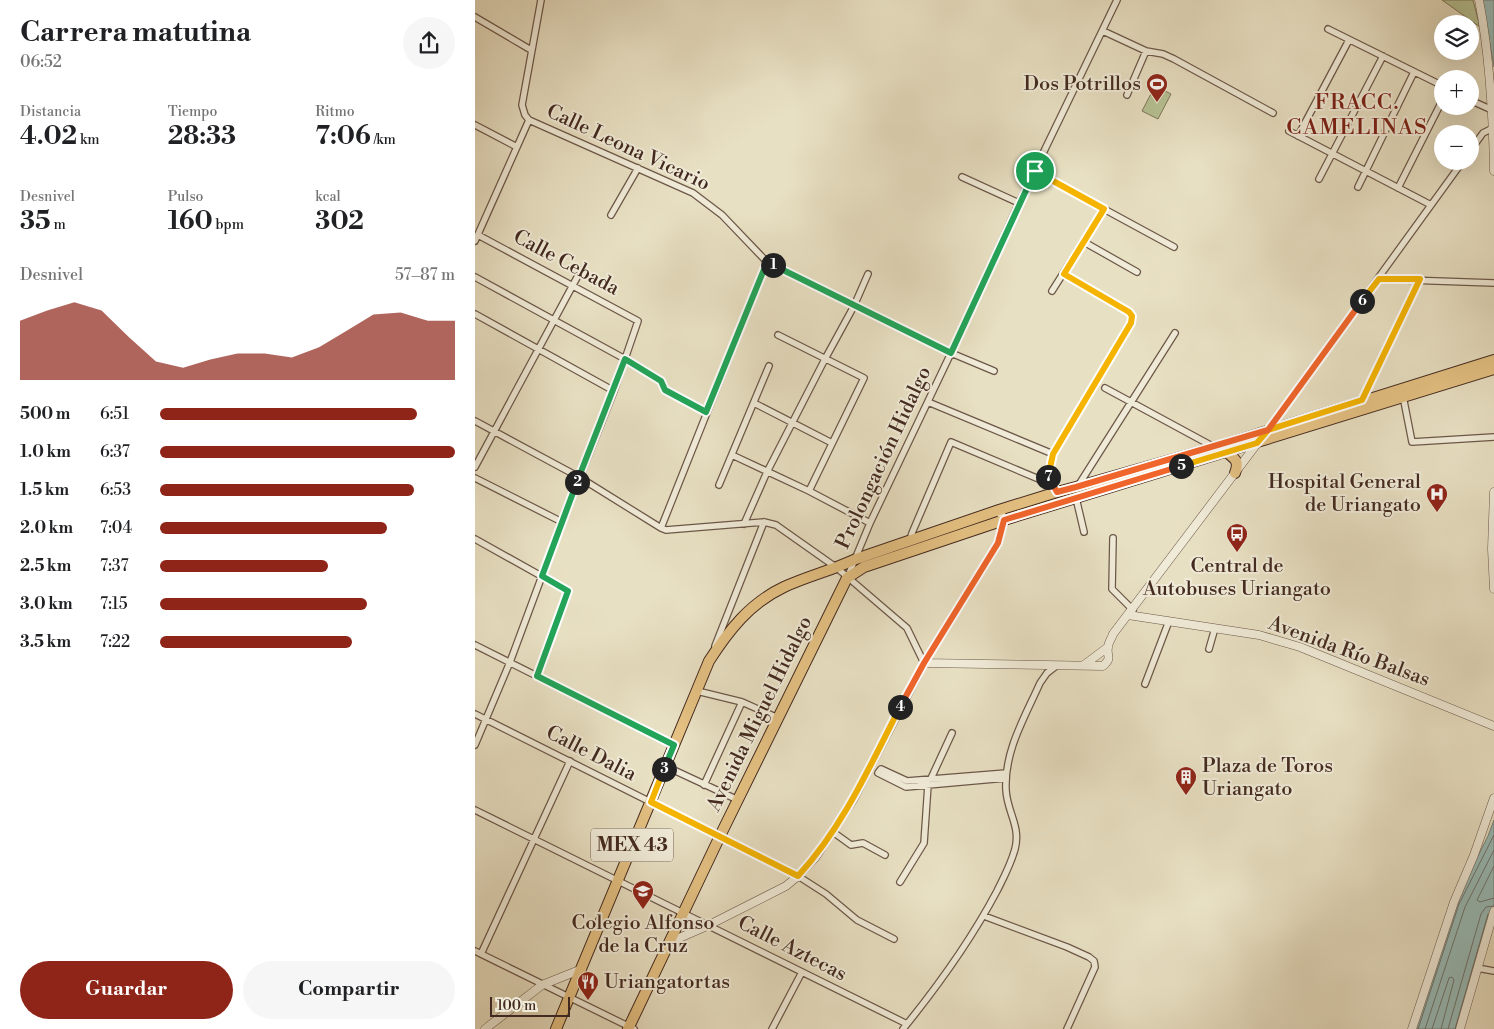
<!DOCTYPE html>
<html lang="es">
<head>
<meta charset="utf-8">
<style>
  :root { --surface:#fff; --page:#f6f6f6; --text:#202124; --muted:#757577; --accent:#8f2418 }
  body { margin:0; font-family:"Libre Bodoni",serif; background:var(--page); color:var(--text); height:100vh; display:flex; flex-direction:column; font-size:19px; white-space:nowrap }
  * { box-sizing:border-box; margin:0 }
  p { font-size:16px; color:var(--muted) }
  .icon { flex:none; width:28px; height:28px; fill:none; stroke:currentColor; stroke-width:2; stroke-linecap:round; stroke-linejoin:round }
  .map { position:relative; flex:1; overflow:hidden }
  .drawer { display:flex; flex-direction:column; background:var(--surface); width:475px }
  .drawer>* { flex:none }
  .fabs { position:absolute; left:959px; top:15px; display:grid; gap:10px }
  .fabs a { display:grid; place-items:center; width:45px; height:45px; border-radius:50%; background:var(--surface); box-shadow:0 5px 20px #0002; font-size:25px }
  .scale { position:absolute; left:15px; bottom:12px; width:80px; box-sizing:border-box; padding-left:5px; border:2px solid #432a20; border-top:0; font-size:14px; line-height:18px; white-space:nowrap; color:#432a20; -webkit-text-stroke:4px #f0ebd8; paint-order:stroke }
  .pin { position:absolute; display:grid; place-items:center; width:42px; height:42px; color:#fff; margin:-21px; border:2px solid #fff; border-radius:50%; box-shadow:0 1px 5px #0007 }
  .km { position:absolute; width:25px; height:25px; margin:-12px; border-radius:50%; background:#222; color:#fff; font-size:14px; line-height:25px; text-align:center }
  .round { display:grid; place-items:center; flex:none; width:52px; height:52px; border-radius:26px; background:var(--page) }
  .head { display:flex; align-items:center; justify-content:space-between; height:85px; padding:0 20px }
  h1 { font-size:28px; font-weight:700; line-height:38px }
  .figures { display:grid; grid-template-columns:repeat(3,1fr); gap:8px; height:85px; padding:5px 20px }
  .figures div { display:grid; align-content:center }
  .figures b { font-size:25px; font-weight:700 }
  .figures small { font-size:14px; font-weight:400 }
  .figures p { font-size:14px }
  .chart { height:140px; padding:10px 20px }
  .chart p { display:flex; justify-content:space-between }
  .chart svg { width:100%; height:90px; margin-top:5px; fill:var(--accent); opacity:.7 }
  .action { display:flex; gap:10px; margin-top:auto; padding:10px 20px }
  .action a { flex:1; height:58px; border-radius:30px; background:var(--accent); color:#fff; font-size:20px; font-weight:700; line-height:58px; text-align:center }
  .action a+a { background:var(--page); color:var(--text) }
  ul { padding:0 20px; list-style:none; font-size:16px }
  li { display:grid; grid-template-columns:80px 60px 1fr; align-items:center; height:38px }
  li i { height:12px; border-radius:6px; background:var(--accent) }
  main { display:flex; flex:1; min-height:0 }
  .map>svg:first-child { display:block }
  .green { fill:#b6c294; stroke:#7c765a }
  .water { fill:#98bcb9; stroke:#76827c }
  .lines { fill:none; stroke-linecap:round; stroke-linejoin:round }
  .shore { stroke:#6e736c; stroke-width:1 }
  .minor-casing { stroke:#6c5849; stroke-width:8 }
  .tertiary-casing { stroke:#6c5849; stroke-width:9 }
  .primary-casing { stroke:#432a20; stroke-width:12 }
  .minor { stroke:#f0ebd8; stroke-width:5.5 }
  .tertiary { stroke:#f0ebd8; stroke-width:8 }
  .primary { stroke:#e4c082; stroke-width:10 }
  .split-1-casing { stroke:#fff; stroke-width:10 }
  .split-2-casing { stroke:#fff; stroke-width:10 }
  .split-3-casing { stroke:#fff; stroke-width:10 }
  .split-4-casing { stroke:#fff; stroke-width:10 }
  .split-5-casing { stroke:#fff; stroke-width:10 }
  .split-6-casing { stroke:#fff; stroke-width:10 }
  .split-7-casing { stroke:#fff; stroke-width:10 }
  .split-8-casing { stroke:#fff; stroke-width:10 }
  .split-1 { stroke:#22a559; stroke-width:6 }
  .split-2 { stroke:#22a559; stroke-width:6 }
  .split-3 { stroke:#22a559; stroke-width:6 }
  .split-4 { stroke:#f5b400; stroke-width:6 }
  .split-5 { stroke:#f0652b; stroke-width:6 }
  .split-6 { stroke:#f5b400; stroke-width:6 }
  .split-7 { stroke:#f0652b; stroke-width:6 }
  .split-8 { stroke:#f5b400; stroke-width:6 }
  .labels { text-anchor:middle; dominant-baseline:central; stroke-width:4; stroke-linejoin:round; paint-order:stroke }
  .shield { fill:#f0ebd8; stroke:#776457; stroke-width:1 }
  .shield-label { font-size:19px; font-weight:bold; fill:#432a20 }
  .poi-label { font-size:20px; fill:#432a20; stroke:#f0ebd8; text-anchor:end }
  .street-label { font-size:20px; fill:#432a20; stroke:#f0ebd8 }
  .quarter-label { font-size:22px; letter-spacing:1px; fill:#7a1f14; stroke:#f0ebd8 }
</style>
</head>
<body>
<main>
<section class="drawer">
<div class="head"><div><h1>Carrera matutina</h1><p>06:52</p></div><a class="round"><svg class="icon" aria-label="share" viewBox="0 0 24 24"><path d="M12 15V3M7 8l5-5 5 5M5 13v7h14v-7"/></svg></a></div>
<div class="figures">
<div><p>Distancia</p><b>4.02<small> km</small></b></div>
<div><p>Tiempo</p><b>28:33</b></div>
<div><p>Ritmo</p><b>7:06<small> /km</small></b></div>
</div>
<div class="figures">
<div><p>Desnivel</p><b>35<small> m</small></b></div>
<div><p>Pulso</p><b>160<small> bpm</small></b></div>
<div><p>kcal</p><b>302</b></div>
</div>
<div class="chart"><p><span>Desnivel</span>57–87 m</p>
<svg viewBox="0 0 160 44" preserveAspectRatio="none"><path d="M0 44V15L10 10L20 6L30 10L40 23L50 35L60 38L70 34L80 31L90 31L100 33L110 28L120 20L130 12L140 11L150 15L160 15V44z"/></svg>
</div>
<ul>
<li><b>500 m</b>6:51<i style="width:87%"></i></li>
<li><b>1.0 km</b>6:37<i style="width:100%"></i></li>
<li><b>1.5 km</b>6:53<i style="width:86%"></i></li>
<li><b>2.0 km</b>7:04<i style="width:77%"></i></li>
<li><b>2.5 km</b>7:37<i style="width:57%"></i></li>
<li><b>3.0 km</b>7:15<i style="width:70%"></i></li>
<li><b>3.5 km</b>7:22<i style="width:65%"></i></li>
</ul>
<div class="action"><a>Guardar</a><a>Compartir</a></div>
</section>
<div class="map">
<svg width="1019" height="1029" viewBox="0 0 1019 1029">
  <rect width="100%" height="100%" fill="#e8e0c3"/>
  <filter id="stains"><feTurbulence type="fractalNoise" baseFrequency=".004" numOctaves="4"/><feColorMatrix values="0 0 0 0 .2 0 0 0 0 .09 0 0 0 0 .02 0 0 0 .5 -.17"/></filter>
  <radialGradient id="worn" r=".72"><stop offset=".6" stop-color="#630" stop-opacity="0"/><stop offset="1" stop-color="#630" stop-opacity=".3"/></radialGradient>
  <path class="green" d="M967,0h31l7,27z
    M680,86l16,8 -13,25 -16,-8z"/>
  <path class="water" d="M1007,0h12v67z
    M1019,820v89l-35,120h-46l42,-127 33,-66z"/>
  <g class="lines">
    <path class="shore" d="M1019,866l-17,34 3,2 14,-4
      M943,1029l41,-125 35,-69
      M950,1029l40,-122 29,-57
      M957,1029l17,-51 3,-1 2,3 -13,49
      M973,1029l33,-115 5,-7 8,-1
      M980,1029l33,-115"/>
    <g class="minor-casing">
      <path id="minor" d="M66,0l-19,105 3,10 4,5 164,73 29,22 45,47 184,91 43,18
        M0,17l56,33
        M853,29l115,57
        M628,31l43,20 17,3 11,5 99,54
        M652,95l19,-44
        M995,100l22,10
        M0,125l42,22
        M814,131l142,74
        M823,136l51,-96
        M995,151l13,-18 10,-5
        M559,171l140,76
        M487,177l57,26
        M844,179l64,-123
        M883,187l56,-115
        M923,188l45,-89
        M136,215l27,-47
        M0,241l54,-121
        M609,242l53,30
        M0,277l150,82 36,22 4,9 41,22
        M903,279l116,4
        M577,291l52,-82
        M0,314l139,77
        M303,335l86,43 -55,113
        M630,388l109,59
        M928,396l9,46 82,-5
        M887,400l58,-121
        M453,402l125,52
        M279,403l78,40
        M0,421l104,56 82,51 5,2 98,-8 12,3 61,43 70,60 17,35
        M793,430l195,-269
        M257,455l77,36 61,32
        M0,467l106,-197
        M0,478l87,44
        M571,483l7,-29 78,-131 1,-7 -3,-4 -65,-38
        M244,485l50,-119
        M603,486l97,-153
        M601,498l8,34
        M269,524l23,-52 58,-113 29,-53 14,-32
        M186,528l106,-266
        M638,538l-1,51 21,21
        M0,539l93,52 -31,85
        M435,540l2,-7 39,-91 102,43 4,7
        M373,576l22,-53 81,-170 68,-150 98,-203
        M0,645l199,100
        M240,646l49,-124
        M734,649l6,-21
        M670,684l24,-63
        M222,691l45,11 36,16
        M0,714l323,162 28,18 31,26 37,19
        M0,745l35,-83 52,-140 52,-131 24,-70 -160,-86
        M190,766l73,34
        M531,778l-100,9 -28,-14 3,-4 26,12 99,-8
        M229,785l38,-83
        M0,810l432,214
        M358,832l18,13 12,-2 22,12
        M425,882l24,-39 4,-58 24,-52
        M509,916l83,31 22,10 5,4 1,6 -28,62
        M0,951l159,78
        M6,954l89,-193
        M1002,968l17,3
        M297,1029l30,-57
        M428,1029c35,-43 68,-89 94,-138 7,-14 14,-27 18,-42 6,-23 -8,-37 -9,-59 -2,-39 19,-73 34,-107l7,-10 9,-7"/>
    </g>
    <g class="tertiary-casing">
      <path id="tertiary" d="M1004,0c11,57 14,113 15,171
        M1019,492l-2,57 2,40
        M653,615l131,20 41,12 194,79
        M449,663l179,3c10,-9 3,-9 5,-19 0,-4 4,-9 5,-13l146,-193
        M609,665l24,-18
        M195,942l39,-17 77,-39 12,-10 17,-18 38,-58 71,-137 74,-120 6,-23 -5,-10
        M10,1029l57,-44 40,-16
        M937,1029l42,-127 20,-47 20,-57
        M985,1029l34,-118"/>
    </g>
    <g class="primary-casing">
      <path id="primary" d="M750,450c6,8 16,8 10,23
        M81,1029l153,-368c20,-31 41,-58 75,-74 24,-11 49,-17 72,-28l143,-49 58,-18 19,-5 147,-42 271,-85
        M153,1029l92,-193 127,-258 17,-11 140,-47 490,-151"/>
    </g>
    <use href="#minor" class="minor"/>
    <use href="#tertiary" class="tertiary"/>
    <use href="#primary" class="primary"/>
  </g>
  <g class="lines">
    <g class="split-1-casing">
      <path id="split-1" d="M298,265l178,88 84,-182"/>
    </g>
    <g class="split-2-casing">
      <path id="split-2" d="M102,482l48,-123 36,22 4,9 41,22 61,-150 6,3"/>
    </g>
    <g class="split-3-casing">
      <path id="split-3" d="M102,482l-35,94 26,15 -31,85 137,69 -10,24"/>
    </g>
    <g class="split-4-casing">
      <path id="split-4" d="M189,769l-13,33 147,74c45,-49 72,-110 102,-169"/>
    </g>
    <g class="split-5-casing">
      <path id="split-5" d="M425,707l24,-44 74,-120 6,-23 177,-54"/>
    </g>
    <g class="split-6-casing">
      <path id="split-6" d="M706,466l76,-23 11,-13 94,-30 58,-121h-41l-17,22"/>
    </g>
    <g class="split-7-casing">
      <path id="split-7" d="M573,477l-1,6 6,2 4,7 19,-5 192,-57 94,-129"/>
    </g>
    <g class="split-8-casing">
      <path id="split-8" d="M560,171l69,38 -40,65 65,38 3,4 -1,7 -78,131 -5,23"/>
    </g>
    <use href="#split-1" class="split-1"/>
    <use href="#split-2" class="split-2"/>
    <use href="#split-3" class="split-3"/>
    <use href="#split-4" class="split-4"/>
    <use href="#split-5" class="split-5"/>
    <use href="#split-6" class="split-6"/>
    <use href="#split-7" class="split-7"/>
    <use href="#split-8" class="split-8"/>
  </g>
  <defs>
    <g id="stadium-pin" transform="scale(1.125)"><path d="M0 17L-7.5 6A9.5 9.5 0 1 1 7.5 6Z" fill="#8f2418" stroke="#f0ebd8"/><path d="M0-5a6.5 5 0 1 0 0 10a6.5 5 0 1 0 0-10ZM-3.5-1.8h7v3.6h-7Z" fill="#fff"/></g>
    <g id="hospital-pin" transform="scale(1.125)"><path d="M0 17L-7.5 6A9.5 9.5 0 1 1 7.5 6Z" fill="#8f2418" stroke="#f0ebd8"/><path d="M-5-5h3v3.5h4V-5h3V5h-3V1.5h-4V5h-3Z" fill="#fff"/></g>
    <g id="bus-pin" transform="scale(1.125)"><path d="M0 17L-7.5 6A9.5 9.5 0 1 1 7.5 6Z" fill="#8f2418" stroke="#f0ebd8"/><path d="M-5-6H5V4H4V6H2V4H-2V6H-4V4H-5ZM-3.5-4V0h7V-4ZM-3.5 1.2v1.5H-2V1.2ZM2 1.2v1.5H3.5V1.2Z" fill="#fff"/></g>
    <g id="building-pin" transform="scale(1.125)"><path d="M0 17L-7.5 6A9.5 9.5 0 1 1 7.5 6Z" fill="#8f2418" stroke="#f0ebd8"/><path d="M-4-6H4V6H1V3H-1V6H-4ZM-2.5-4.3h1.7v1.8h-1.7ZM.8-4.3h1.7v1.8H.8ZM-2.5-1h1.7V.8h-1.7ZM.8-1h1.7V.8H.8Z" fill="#fff"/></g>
    <g id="school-pin" transform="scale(1.125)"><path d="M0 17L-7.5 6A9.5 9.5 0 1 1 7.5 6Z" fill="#8f2418" stroke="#f0ebd8"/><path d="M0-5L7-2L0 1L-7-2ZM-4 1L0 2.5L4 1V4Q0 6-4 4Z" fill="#fff"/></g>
    <g id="restaurant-pin" transform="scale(1.125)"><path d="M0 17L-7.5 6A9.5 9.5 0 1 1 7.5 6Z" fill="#8f2418" stroke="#f0ebd8"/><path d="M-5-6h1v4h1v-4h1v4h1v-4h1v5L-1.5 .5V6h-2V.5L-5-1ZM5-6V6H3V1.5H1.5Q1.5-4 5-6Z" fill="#fff"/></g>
  </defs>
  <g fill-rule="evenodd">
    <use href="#stadium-pin" x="682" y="84"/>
    <use href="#hospital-pin" x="962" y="494"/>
    <use href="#bus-pin" x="762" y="534"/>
    <use href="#building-pin" x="711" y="777"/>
    <use href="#school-pin" x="168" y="891"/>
    <use href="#restaurant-pin" x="113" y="982"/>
  </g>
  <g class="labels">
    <rect class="shield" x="116" y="828.5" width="82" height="33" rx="4"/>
    <g class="shield-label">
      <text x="157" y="845">MEX 43</text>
    </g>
    <g class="poi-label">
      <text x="666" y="84">Dos Potrillos</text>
      <text x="946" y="482">Hospital General<tspan x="946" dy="23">de Uriangato</tspan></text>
      <text x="762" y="566" text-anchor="middle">Central de<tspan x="762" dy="23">Autobuses Uriangato</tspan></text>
      <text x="727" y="766" text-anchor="start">Plaza de Toros<tspan x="727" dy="23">Uriangato</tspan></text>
      <text x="168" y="923" text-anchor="middle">Colegio Alfonso<tspan x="168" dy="23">de la Cruz</tspan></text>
      <text x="129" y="982" text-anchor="start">Uriangatortas</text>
    </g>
    <g class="street-label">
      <text transform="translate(153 148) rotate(25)">Calle Leona Vicario</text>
      <text transform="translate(91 263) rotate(28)">Calle Cebada</text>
      <text transform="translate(409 458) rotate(-65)">Prolongación Hidalgo</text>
      <text transform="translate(874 652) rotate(20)">Avenida Río Balsas</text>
      <text transform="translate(285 714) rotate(-64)">Avenida Miguel Hidalgo</text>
      <text transform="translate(116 754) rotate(27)">Calle Dalia</text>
      <text transform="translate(317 949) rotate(27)">Calle Aztecas</text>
    </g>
    <g class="quarter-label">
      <text x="882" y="102">FRACC.<tspan x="882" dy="25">CAMELINAS</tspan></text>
    </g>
  </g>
  <rect width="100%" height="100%" filter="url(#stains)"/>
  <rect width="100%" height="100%" fill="url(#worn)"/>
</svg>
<div class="fabs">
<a><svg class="icon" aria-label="layers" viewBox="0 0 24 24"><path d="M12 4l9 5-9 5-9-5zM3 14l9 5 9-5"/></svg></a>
<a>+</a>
<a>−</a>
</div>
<div class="scale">100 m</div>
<div class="pin" style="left:560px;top:171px;background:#1e9e55"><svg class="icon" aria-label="arrive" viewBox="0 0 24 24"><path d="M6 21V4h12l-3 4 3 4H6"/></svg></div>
<b class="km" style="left:298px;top:265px">1</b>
<b class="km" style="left:102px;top:482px">2</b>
<b class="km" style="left:189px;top:769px">3</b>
<b class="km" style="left:425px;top:707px">4</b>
<b class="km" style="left:706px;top:466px">5</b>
<b class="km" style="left:887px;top:301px">6</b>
<b class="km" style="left:573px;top:477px">7</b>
</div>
</main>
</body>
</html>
